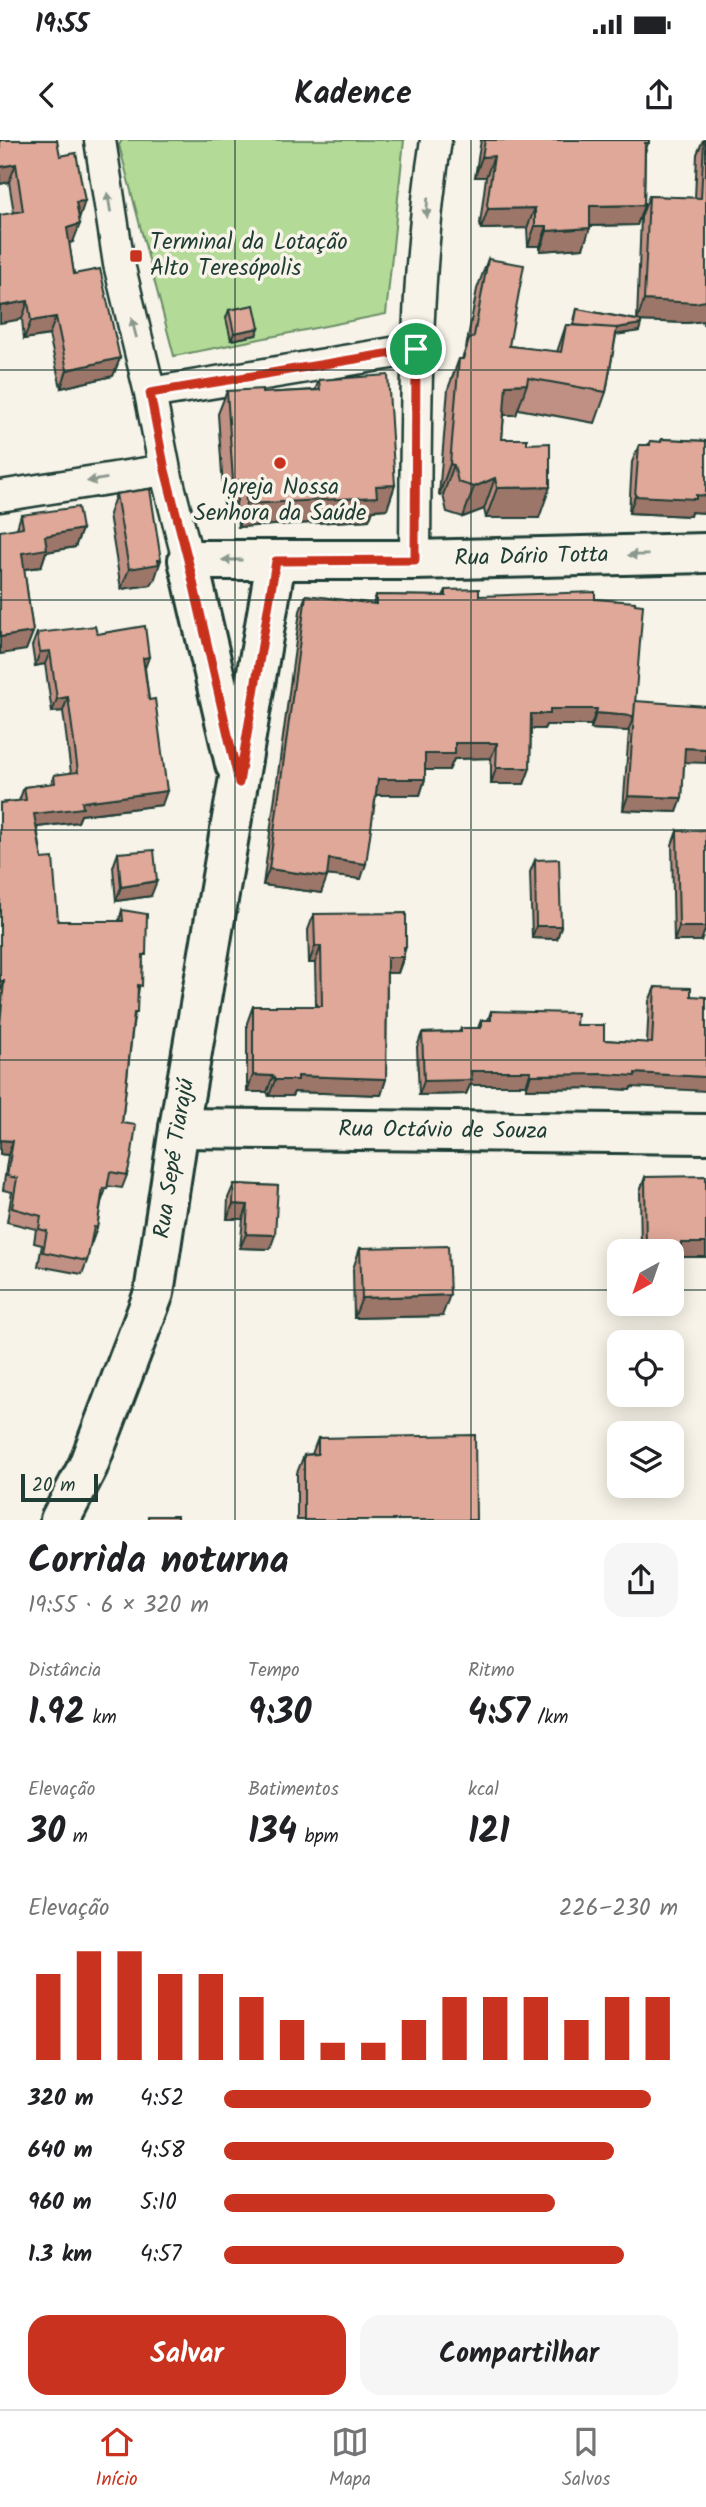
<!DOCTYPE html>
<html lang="pt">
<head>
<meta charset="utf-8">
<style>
  :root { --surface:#fff; --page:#f6f6f6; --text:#202124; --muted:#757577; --line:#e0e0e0; --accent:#c8321e }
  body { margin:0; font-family:Kalam,sans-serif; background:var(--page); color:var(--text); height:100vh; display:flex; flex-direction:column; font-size:26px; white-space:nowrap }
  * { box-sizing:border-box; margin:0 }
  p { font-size:23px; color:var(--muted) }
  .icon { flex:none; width:38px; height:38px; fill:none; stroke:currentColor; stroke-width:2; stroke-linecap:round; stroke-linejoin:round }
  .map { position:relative; height:1380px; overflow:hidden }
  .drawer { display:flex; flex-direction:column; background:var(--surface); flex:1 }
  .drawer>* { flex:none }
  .needle { width:46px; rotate:220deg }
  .fabs { position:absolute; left:607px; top:1099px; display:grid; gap:14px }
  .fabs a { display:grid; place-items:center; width:77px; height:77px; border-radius:14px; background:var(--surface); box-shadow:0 4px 18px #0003; font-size:35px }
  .scale { position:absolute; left:21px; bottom:18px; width:77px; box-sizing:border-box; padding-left:7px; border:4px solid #1f3d34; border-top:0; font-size:19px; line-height:24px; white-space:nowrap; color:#1f3d34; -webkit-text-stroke:5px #f7f3e8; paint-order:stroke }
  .pin { position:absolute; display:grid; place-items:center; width:60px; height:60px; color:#fff; margin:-30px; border:4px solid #fff; border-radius:50%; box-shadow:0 2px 7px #0007 }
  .round { display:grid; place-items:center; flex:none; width:74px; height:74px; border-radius:21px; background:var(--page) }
  .headline { display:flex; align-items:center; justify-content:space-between; height:119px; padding:0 28px }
  h1 { font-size:38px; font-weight:800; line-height:52px }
  .metrics { display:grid; grid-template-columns:repeat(3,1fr); gap:10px; height:119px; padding:7px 28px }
  .metrics div { display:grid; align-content:center }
  .metrics b { font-size:35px; font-weight:800 }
  .metrics small { font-size:19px; font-weight:400 }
  .metrics p { font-size:19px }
  .chart { height:196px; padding:14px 28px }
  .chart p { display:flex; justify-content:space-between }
  .chart svg { width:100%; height:126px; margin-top:7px; stroke:var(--accent); stroke-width:6 }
  .button { display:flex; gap:14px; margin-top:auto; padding:14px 28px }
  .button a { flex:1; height:80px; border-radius:21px; background:var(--accent); color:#fff; font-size:28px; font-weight:800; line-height:80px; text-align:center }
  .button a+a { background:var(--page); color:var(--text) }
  ul { padding:0 28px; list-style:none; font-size:23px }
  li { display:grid; grid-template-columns:112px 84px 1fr; align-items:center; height:52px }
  li i { height:18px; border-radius:9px; background:var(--accent) }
  .status { display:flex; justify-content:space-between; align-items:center; height:49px; padding:0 35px; background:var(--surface); direction:ltr }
  .status svg { height:19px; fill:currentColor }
  header { display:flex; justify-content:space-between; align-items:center; height:91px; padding:0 28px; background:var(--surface); font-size:32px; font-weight:800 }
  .dock { display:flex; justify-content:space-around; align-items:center; height:98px; border-top:2px solid var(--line); background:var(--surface); font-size:19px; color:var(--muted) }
  .dock a { display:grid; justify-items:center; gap:4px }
  .dock .selected { color:var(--accent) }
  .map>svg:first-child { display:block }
  .green { fill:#b3da97; stroke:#698c66; stroke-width:2 }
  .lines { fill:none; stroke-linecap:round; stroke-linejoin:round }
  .street-casing { stroke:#1f3d34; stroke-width:35 }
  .secondary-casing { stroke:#1f3d34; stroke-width:44 }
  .street { stroke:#f7f3e8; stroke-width:30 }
  .secondary { stroke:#f7f3e8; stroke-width:38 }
  .wall { fill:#c19084; stroke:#1f3d34; stroke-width:2 }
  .shaded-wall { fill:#9d766b; stroke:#1f3d34; stroke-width:2 }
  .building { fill:#e0a899; stroke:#1f3d34; stroke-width:2 }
  .oneway { fill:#8b988e }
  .route-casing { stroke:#fff; stroke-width:14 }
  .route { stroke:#c8321e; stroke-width:9 }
  .grid { fill:none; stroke:#1f3d34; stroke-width:2; stroke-opacity:0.55 }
  .poi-dot { fill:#c8321e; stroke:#f7f3e8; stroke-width:2.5 }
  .labels { text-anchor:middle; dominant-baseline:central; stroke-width:7; stroke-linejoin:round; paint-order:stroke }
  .poi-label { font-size:23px; fill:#1f3d34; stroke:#f7f3e8; text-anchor:start }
  .street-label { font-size:23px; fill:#1f3d34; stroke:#f7f3e8 }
</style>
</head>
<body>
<div class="status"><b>19:55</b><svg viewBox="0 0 49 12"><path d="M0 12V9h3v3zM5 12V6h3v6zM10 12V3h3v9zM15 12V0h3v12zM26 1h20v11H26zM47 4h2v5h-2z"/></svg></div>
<header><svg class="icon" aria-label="back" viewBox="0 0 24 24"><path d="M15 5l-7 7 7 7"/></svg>Kadence<svg class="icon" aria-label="share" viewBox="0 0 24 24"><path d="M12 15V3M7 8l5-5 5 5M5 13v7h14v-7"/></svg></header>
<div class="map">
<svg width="706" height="1380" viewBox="0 0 706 1380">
  <rect width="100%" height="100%" fill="#f7f3e8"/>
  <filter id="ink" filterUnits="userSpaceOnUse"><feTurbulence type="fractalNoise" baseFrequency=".0143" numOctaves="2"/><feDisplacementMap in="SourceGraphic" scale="14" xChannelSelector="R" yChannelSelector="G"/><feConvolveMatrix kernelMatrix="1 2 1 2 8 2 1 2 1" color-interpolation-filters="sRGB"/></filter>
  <g filter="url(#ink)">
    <path class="green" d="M122,0h282l-18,174 -212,42 -55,-211z"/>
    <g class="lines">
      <g class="street-casing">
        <path id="street" d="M100,0l19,124 31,129 15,77 23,90
          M150,253l266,-44
          M0,356l165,-26
          M415,420c1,-140 -1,-281 21,-420"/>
      </g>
      <g class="secondary-casing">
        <g id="secondary">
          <path id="s1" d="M235,624l-47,-204h227l291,-7"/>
          <path id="s2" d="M179,988l527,6"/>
          <path id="s3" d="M60,1380l28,-54 66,-173 25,-165 97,-567"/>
        </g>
      </g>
      <use href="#street" class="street"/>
      <use href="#secondary" class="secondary"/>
    </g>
    <path class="wall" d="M0,0l60,16 19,62 -6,24 -4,1 5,31 46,84 -7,18 -52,12 -12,-53 -25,4 -2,-20 -8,-106 -5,-31 -9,2z
      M481,0h168l-4,13 -1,52 -7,20 -47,1 -7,22 -43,3v-5h-12l-1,-18 -46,1 -1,-5 6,-47h-11z
      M703,0h3v184h-3l1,-3 -17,2 -46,-2 -2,10 -23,4 -10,57 -11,31 -77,-14 -2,6h-12l-2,24 25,5 12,74h-53l-2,-9 -21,8 -16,-5 -4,-17h-4l9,-106 11,-30h3l4,-11 11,-59 11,-30 21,87 48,6 9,-27h7l4,-16 60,11 4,-103 8,-21 46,2 2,-44z
      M229,170l27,25 -25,5 -5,-22z
      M319,240l76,105 -8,24 -14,1 -4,10 -131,7 -2,-24 -12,1 -6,-90 9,-23 35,2 53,-3z
      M662,299l44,2v72l-15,-1 -1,4 -61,-3 3,-51 7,-17h9l2,-4 10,1z
      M116,354l38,87h-1l-2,4 -30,4 -12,-75z
      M21,375l61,14 -7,18 -29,5 -5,15 -17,2 9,63 -7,18 -9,-122z
      M446,450l33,6 116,3 40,102 49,61 -2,36 -5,14 -54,-2 6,-79 -38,-2v-4h-45l-2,4h-13l-1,39 -6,16h-33v-26l-37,1 -5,11h-24v9l-5,16h-44l-15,84 -34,-4 -6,18 -58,-8 37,-274 6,-16 67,9 3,-9 67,1z
      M37,493l60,1 48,34 17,137 -81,10 -3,7 -41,5 5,32 16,62h61l3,-11 21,53 -10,62 -11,98 5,52 -5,13 -15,-2 -6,17 -4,25 -5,14 -1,-1 -4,20 -5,13 -44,-8 4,-21 -8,-2 2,-14 -29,-7 5,-30 -9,-2 5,-35 -8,-1v-351l19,-2 5,-14 27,-3 3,-9 17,-2 -8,-62 -11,1 -7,-48 -10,2 -3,-20z
      M677,691l29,96 -5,14h-27l-2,-96z
      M118,713l33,43 -35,5 -3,-34z
      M535,720l26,66 -4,13 -25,-1 -2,-66z
      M314,774l90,40v3l-6,16h-11l-1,106 -5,16 -87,-3 -2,4h-23l-2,-4h-20v-69l6,-17h63l-1,-43h-6l-1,-33z
      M655,847l36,9 -61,94 -31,-2 -73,1v-4h-56l-4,9 -47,1 -2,-48 5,-14 37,-1 2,-4h17l3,-8h7l3,-9 85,14 28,15 43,3 2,-42z
      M645,1037l34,80 -3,9h-4v-15h-31l-1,-60z
      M234,1044l44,2 -8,63 -30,-1 3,-29h-16l1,-21z
      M360,1108l82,68 -88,2 -1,-49z
      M318,1298l158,82h-179v-47l7,-18 8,-1z"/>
    <path class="shaded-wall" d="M494,16l-8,21h-11l7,-20z
      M16,24l-7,18 -9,2v-17z
      M85,61l-6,18 -3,-17z
      M644,65l-7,20 -54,1 7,-20z
      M535,68l-8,20 -46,1 7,-20z
      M80,84l-7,18 -13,4 7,-18z
      M535,86h12l-7,20h-12z
      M590,88l-7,20 -43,3 7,-20z
      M644,160l62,1v13l-2,7 -17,2 -50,-2z
      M28,161l-6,18 -22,4v-17z
      M56,177l-7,18 -25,4 7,-18z
      M641,184l-2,7 -69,11 3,-7z
      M259,188l-3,7 -25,5 3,-7z
      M120,218l-7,18 -52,12 6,-18z
      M527,244l-11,31h-21l11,-30z
      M450,324l4,1 -11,30h-4z
      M495,338l-11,31 -21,8 11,-30z
      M245,340l-9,23 -12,1 9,-23z
      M395,345l-8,24 -14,1 -4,10 -131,7 8,-23 130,-18z
      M550,347l-11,31h-53l11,-30z
      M696,355l10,1v17l-15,-1 -1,4 -61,-3 6,-17z
      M82,389l-7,18 -29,5 -5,15 -26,3 7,-17 23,-17z
      M158,420h3l-7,21h-1l-2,4 -30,4 8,-20z
      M33,492l-7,18 -26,4v-17z
      M50,511l-5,13 -10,2 5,-14z
      M149,517l-5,14 -1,-13z
      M68,557l-5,14 -11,1 5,-13z
      M550,569h47l-6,16h-45l-2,4h-19l6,-15z
      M596,573l38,3 -6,15 -37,-2z
      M455,603h42l-6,15 -37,1 -5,11h-30l6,-16z
      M685,608l21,1v14l-26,-1z
      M496,628h34l-6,16h-33z
      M378,639h47l-5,16h-48z
      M167,651l-5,14 -81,10 -3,7 -49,6 5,-14 48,-12z
      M628,656l54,2 -5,14 -54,-2z
      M329,719l37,5 -5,15 -37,-4z
      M269,729l58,8 -6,16 -58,-8z
      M157,741l-6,15 -35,5 5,-14z
      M536,786h25l-4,13 -25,-1z
      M679,787h27l-5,14h-27z
      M315,806h6l-6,17h-6z
      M404,807h2l-8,26h-17l6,-16z
      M0,841h4l-4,11z
      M471,931h60l-5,14h-56l-4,9 -47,1 5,-14z
      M635,933l71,4v14l-75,-4 -1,3 -31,-2 -73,1 5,-14z
      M253,935l20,1 -6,16h-20z
      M298,936l88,3 -5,16 -87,-3 -2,4h-23l6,-16z
      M0,1000l13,1 -5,14 -8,-1z
      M233,1064l15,1 -5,14h-16z
      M246,1094l29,1 -5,14 -30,-1z
      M681,1103h25v14h-27l-3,9h-4v-15z
      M450,1155l-8,21 -88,2 8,-20z"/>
    <path class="building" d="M0,0h57l3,16 16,-3 9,48 -9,1 4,22 -13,4 7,46 26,-5 20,89 -53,12 -11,-53 -25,4 -3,-20 -28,5v-91l23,-4 -7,-47 -16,3z
      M485,0h164v3h-4l-1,62 -54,1v22l-43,3v-5h-12v-18l-47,1 -1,-5 7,-48 -12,1z
      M704,0h2v161l-11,2 -51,-3 5,-104 52,2z
      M488,119l36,6 -15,81 52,6 5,-27 51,3 -11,64 -78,-14 -1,6 -21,1 -4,54h25v5l23,-1v44l-53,1 -2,-10 -21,9 -16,-5 -4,-17 -4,-1 9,-105h4l6,-19 5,-4z
      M254,165l5,23 -25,5 -5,-23z
      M577,169l64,12v3l-25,4 -42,-3z
      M388,235l7,110 -19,1 1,11 -131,7 -1,-24 -12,1 -6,-90 35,-2v4l58,-3 -1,-10z
      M662,299l44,2v55l-10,-1v4l-61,-3 4,-51h11v-4l11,1z
      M150,349l11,71h-3l1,4 -30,5 -13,-75z
      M78,367l4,22 -37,7 2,13 -25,4 11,79 -33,5v-106l23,-4 -2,-12z
      M479,449v7l116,-4v7l40,3v2l8,1 -9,111 -38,-3 1,-4h-47v5h-19l-1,54h-34l1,-25h-42v11h-30v25h-47l-12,85 -37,-5 -2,18 -58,-8 37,-274 70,9v-9l70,1v-6z
      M95,486l2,8 48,-8 4,31 -6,1 6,42 6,-1 12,92 -85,11 1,6 -49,6 8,45 11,-1 5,63h65l-1,-11 25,4 -1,41h-3l-1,31 -4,-1 -1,28h-3l-12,110 14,2 -5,34 -4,16 -17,-3 -3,17 -4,-1 -6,40 -3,-1 -7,34 -44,-9 4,-21 -8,-2 2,-13 -29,-8 5,-30 -10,-2 6,-35 -13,-1v-115l4,-44h-4v-178l26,-3 -2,-13 31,-4 -1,-8 24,-3 -10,-75 -11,2 -7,-48 -10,1 -3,-19z
      M635,561l71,5v43l-21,-1 -3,50 -54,-2z
      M706,690v97h-27l-2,-96z
      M154,710l3,31 -36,6 -3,-34z
      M559,719l2,67h-25l-1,-66z
      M406,773v34h-2v10h-17l-1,122 -88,-3v4h-23l-2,-4 -20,-1v-69h69l-1,-60h-6l-1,-32z
      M655,847l36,1v8l15,1v80l-71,-4v3l-31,-2 -73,1v-4h-60l1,9 -48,1 -2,-48 39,-1v-4h20v-8h10v-9l86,2 -1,12h28v15l48,3z
      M706,1036v67h-25v8h-35l-1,-74z
      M234,1044l44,2 -3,49 -29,-1 2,-29 -15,-1z
      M448,1106l2,49 -88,3 -2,-50z
      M475,1295l1,85h-172v-65l14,-1v-16z
      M148,1376h29v4h-29z"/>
    <defs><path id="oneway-solid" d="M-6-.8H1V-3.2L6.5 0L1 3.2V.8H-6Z" transform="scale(1.75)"/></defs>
    <g class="oneway">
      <use href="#oneway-solid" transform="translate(109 62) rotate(-99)"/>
      <use href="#oneway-solid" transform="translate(427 68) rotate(94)"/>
      <use href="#oneway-solid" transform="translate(134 188) rotate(-104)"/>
      <use href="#oneway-solid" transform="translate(97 340) rotate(171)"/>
      <use href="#oneway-solid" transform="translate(638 415) rotate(179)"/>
      <use href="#oneway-solid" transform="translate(232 420) rotate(-180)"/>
    </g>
  </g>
  <g class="lines" filter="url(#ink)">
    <g class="route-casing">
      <path id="route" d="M416,209l-1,211 -139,1 -37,222 -51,-223 -23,-90 -15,-77z"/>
    </g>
    <use href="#route" class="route"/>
  </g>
  <path class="grid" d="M235,0v1380M471,0v1380M0,230h706M0,460h706M0,690h706M0,920h706M0,1150h620M672,1150h34"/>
  <g class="poi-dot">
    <rect x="129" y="109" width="14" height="14" rx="3.5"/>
    <circle cx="280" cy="323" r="7"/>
  </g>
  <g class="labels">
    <g class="poi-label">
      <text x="150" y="103">Terminal da Lotação<tspan x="150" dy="26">Alto Teresópolis</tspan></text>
      <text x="280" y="348" text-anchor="middle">Igreja Nossa<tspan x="280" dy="26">Senhora da Saúde</tspan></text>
    </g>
    <g class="street-label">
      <text stroke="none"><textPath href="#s1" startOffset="553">Rua Dário Totta</textPath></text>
      <text stroke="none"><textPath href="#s2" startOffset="264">Rua Octávio de Souza</textPath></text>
      <text stroke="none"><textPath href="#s3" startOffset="382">Rua Sepé Tiarajú</textPath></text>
    </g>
  </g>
</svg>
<div class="fabs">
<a><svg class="needle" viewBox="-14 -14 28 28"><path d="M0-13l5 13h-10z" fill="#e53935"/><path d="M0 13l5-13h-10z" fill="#757577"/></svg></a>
<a><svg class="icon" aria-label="locate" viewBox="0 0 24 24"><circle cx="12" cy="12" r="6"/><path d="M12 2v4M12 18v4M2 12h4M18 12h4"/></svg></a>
<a><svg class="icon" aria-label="layers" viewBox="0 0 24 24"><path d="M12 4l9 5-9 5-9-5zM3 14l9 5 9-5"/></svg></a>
</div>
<div class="scale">20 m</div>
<div class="pin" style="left:416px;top:209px;background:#1e9e55"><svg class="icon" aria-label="arrive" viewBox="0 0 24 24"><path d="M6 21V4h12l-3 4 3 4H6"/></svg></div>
</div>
<section class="drawer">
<div class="headline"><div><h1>Corrida noturna</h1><p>19:55 · 6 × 320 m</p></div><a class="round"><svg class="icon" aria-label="share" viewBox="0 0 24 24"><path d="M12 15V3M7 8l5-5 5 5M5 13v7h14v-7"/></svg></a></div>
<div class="metrics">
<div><p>Distância</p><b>1.92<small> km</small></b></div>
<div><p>Tempo</p><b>9:30</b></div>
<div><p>Ritmo</p><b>4:57<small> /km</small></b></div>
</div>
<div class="metrics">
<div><p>Elevação</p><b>30<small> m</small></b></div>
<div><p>Batimentos</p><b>134<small> bpm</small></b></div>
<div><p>kcal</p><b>121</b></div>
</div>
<div class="chart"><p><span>Elevação</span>226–230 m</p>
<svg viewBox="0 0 160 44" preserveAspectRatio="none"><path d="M5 44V14M15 44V6M25 44V6M35 44V14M45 44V14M55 44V22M65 44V30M75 44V38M85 44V38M95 44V30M105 44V22M115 44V22M125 44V22M135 44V30M145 44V22M155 44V22"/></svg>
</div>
<ul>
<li><b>320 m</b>4:52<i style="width:94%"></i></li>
<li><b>640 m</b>4:58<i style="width:86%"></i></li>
<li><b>960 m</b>5:10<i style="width:73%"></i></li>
<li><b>1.3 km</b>4:57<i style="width:88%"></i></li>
</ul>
<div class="button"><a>Salvar</a><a>Compartilhar</a></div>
</section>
<nav class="dock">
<a class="selected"><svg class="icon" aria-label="home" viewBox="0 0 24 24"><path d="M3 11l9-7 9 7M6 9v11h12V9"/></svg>Início</a>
<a><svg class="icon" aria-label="map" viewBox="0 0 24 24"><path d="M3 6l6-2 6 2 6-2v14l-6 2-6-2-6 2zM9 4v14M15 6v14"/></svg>Mapa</a>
<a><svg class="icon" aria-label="saved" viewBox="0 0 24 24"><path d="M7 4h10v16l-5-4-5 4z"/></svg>Salvos</a>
</nav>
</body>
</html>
